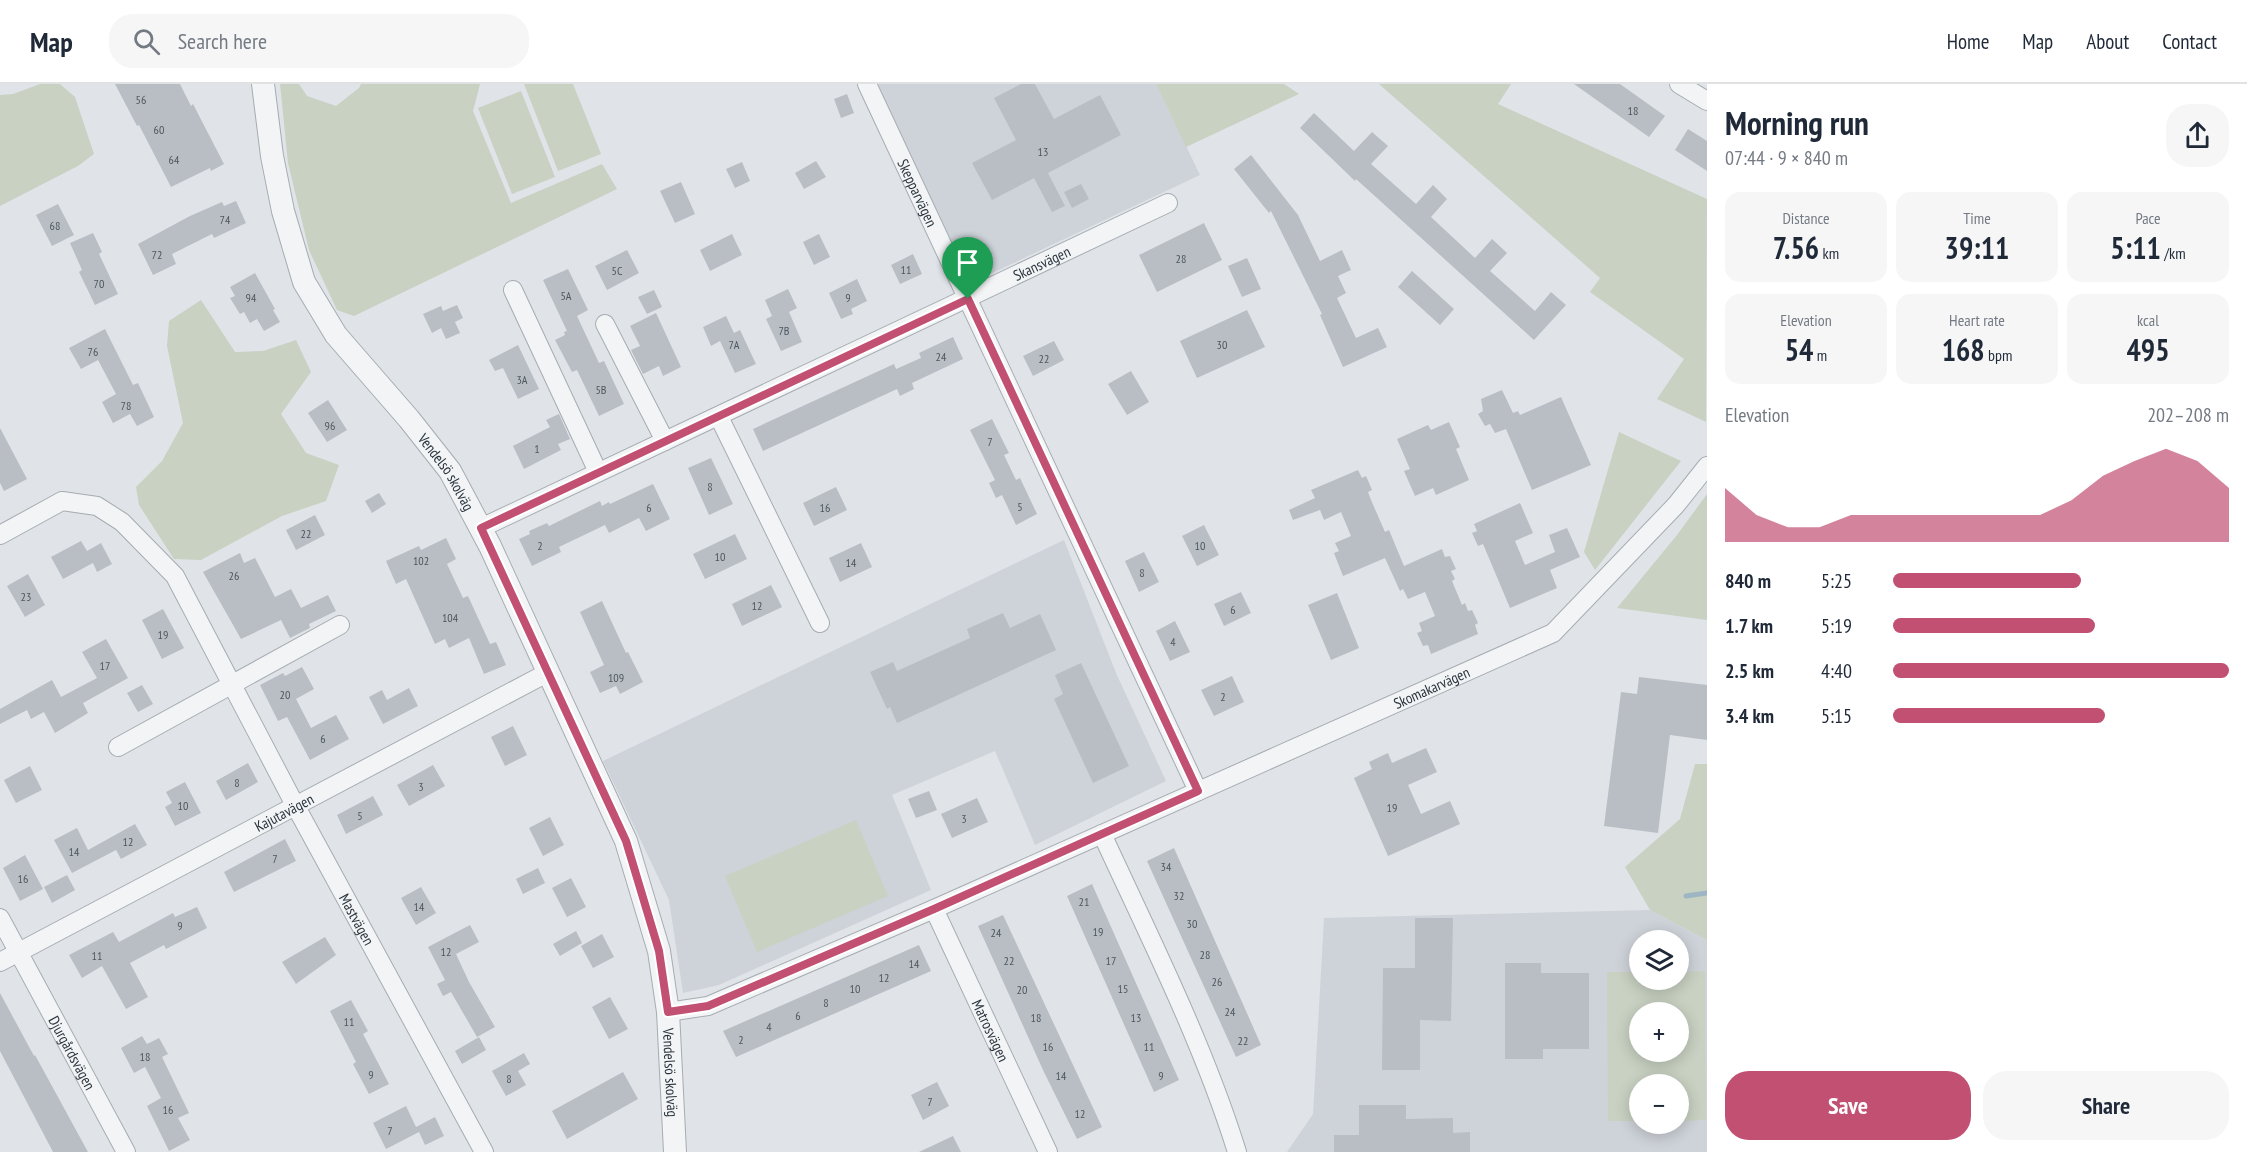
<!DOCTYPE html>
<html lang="en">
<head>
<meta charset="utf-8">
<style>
  :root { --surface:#fff; --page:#f6f6f7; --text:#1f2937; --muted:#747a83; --line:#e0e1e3; --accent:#c15072 }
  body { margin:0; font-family:"PT Sans Narrow",sans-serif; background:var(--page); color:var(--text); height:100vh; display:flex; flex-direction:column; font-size:22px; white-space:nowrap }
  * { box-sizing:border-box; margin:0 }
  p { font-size:20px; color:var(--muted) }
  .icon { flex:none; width:33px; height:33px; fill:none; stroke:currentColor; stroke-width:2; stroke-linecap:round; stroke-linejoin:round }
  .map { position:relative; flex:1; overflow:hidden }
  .panel { display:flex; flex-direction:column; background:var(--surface); width:540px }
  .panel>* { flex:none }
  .tools { position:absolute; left:1629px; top:846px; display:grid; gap:12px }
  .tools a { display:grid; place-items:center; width:60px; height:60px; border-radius:50%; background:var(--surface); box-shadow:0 3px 15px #0003; font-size:30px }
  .pin { position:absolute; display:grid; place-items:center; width:51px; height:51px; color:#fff; margin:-62px -26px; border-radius:50% 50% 50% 0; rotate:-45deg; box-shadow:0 0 6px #0007 }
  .pin .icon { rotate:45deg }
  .round { display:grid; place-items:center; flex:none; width:63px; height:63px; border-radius:24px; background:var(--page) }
  .summary { display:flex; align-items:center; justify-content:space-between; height:102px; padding:0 18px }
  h1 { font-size:33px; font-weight:700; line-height:45px }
  .stats { display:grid; grid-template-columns:repeat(3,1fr); gap:9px; height:102px; padding:6px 18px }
  .stats div { display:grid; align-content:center; border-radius:15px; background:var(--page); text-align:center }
  .stats b { font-size:30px; font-weight:700 }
  .stats small { font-size:16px; font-weight:400 }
  .stats p { font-size:16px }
  .chart { height:168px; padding:12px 18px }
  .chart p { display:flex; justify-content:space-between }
  .chart svg { width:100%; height:108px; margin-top:6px; fill:var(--accent); opacity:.7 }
  .primary-button { display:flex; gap:12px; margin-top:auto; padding:12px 18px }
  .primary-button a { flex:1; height:69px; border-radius:24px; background:var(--accent); color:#fff; font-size:24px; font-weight:700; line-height:69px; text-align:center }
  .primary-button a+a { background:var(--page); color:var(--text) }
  ul { padding:0 18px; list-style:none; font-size:20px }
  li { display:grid; grid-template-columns:96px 72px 1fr; align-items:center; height:45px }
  li i { height:15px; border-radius:8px; background:var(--accent) }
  header { display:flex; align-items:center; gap:36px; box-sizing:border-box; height:84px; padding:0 30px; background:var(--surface); border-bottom:2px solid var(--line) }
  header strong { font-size:28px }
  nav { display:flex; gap:33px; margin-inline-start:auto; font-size:21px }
  .search { width:420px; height:54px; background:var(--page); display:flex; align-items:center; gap:15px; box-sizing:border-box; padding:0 21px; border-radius:24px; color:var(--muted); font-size:22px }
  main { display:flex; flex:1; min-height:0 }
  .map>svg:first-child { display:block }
  .built { fill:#ced3d9; fill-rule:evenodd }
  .green { fill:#c8d1c2; fill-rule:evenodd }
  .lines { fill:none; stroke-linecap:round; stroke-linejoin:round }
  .stream { stroke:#9eb6c4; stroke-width:5 }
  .building { fill:#b8bec4 }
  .minor-casing { stroke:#a6acb1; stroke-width:20 }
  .tertiary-casing { stroke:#a6acb1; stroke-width:24 }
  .minor { stroke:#f2f4f6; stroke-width:18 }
  .tertiary { stroke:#f2f4f6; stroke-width:22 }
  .route-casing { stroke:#fff; stroke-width:12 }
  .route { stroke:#c15072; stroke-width:8 }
  .labels { text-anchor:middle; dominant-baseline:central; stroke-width:4.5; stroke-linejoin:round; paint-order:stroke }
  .number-label { font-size:12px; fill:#4e565f }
  .street-label { font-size:15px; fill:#2a343d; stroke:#eff3f5 }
</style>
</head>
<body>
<header>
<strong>Map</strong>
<div class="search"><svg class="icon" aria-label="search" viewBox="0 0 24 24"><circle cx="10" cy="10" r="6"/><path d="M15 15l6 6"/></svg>Search here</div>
<nav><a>Home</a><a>Map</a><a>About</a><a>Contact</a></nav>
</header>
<main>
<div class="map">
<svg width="1707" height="1068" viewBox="0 0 1707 1068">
  <rect width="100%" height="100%" fill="#e0e4e8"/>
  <path class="built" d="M876,0h280l44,91 -214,101 -20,-5z
    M1064,456l52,133 50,108 -131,64 -40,-94 -103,44 39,95 -212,95 -36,8 -14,-93 -66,-139z
    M1650,826l57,30v212h-420l26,-38 11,-196zM1640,856h38v40h-38zM1640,928h38v40h-38zM1640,1000h38v40h-38z"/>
  <path class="green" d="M40,0h20l15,13 19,57 -16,12 -78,40v-111l13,-1z
    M280,0h19l8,12 29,10 23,-18 2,-4h119l-7,27 38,92 91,-39 15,25 -263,127 -17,-6 -28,-60 -21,-87z
    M524,0h49l28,70 -43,17z
    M1156,0h128l15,10 -113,53z
    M1379,0h132l-13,20 209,95 -1,223 -49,-23 27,-40 -94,-67 10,-14z
    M521,7l34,86 -43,17 -34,-86z
    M201,216l34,52 28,-1 33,-11 15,32 -30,42 25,39 33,12 -13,36 -44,15 -81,44 -27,-1 -35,-54 -3,-18 26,-26 21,-38 -16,-77 2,-25z
    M1619,348l62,29 -86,109 -11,-18z
    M1707,410v126l-90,-12 60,-73z
    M1695,680h12v176l-57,-30 -25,-43 55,-48z
    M856,736l32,76 -131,56 -32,-76z
    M1705,887l1,149 -27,1 -1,-37h-38l-1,37h-31l-1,-149h32l1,8h38l1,-8zM1640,928h38v40h-38z"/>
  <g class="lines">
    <path class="stream" d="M1686,812l21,-3"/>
  </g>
  <path class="building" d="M115,0h65l11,22 2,-2 31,60 -13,7 -1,-3 -39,19 -32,-62 -2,1z
    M1021,0h14l19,35 46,-24 21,40 -73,38 17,33 -13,6 -18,-34 -42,22 -20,-37 44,-23 -22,-42z
    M1574,0h46l45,32 -16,21z
    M847,10l7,19 -13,5 -7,-19z
    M1314,29l40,38 18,-19 16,14 -17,18 45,40 17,-19 14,14 -16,18 44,41 17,-19 15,14 -17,18 45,40 16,-19 15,13 -32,35 -178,-161 -1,2 -55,-53z
    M1688,45l19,12v30l-32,-21z
    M1251,71l47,60 22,46 22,-11 9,20 -13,6 8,17 -9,5 19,40 22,-10 9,19 -44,20 -23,-52 2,-1 -51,-103 -2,2 -35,-44z
    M816,77l10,16 -22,12 -9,-16z
    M742,78l8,19 -15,7 -9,-19z
    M681,98l14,32 -20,9 -15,-32z
    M1081,100l8,15 -17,9 -8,-16z
    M236,117l10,22 -32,15 -2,-4 -40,20 4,10 -23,11 -15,-31 52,-28 32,-14 2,4z
    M58,120l16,31 -22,11 -16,-31z
    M1204,139l18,37 -65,32 -18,-37z
    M93,149l9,19 -3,2 19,40 -23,11 -16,-33 3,-2 -12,-27z
    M732,150l10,21 -32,16 -10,-21z
    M819,150l11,23 -16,8 -11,-23z
    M627,166l12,23 -32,17 -12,-24z
    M913,170l9,20 -22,10 -9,-19z
    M1247,174l14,31 -19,8 -14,-31z
    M568,185l20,41 -11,6 22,47 5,-2 20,43 -25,12 -22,-46 -5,2 -17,-32 10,-5 -1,-3 3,-1 -24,-51z
    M1412,187l42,38 -14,16 -42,-38z
    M255,189l20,36 -2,1 7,12 -16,9 -7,-12 -7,4 -6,-11 -4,2 -10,-16 5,-2 -5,-9z
    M857,195l10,22 -16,8 2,5 -12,5 -12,-26z
    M788,205l9,19 -8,4 13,30 -21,9 -15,-32 6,-3 -7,-16z
    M654,206l8,17 -15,7 -9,-17z
    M457,221l6,13 -8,4 5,11 -14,6 -5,-11 -9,5 -9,-19 18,-8 2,5z
    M1247,226l18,37 -68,31 -17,-37z
    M656,229l25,54 -18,9 -4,-10 -16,8 -12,-24 9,-4 -10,-20z
    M726,232l8,17 6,-3 16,34 -21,9 -15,-32 -9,5 -8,-19z
    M105,245l28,56 5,-2 16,34 -17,9 -7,-12 -17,9 -11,-21 14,-8 -18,-34 -17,9 -12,-21z
    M953,253l10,22 -51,24 2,6 -14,7 -3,-7 -134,62 -10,-22 141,-65 2,5 25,-11 -2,-5z
    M1054,257l10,19 -31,16 -10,-20z
    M518,261l21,44 -21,10 -15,-31 -8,3 -6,-11z
    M1131,287l18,31 -22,13 -19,-31z
    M1502,306l11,23 5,-2 2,4 41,-18 30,68 -59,25 -26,-61 -11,4 -5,-9 -5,2 -7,-12 5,-3 -2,-12z
    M328,316l19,30 -20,12 -19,-29z
    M559,330l11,25 -12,5 3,6 -37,19 -11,-23 37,-19 -4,-7z
    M992,335l17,34 -5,2 12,25 4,-2 17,36 -21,11 -14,-30 -6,3 -7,-15 6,-3 -25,-50z
    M1449,338l11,25 -4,2 13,31 -33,15 -3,-7 -18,8 -11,-25 6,-2 -13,-30 31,-14 3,5z
    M0,344l27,51 -23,12 -4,-8z
    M711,374l22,46 -24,11 -21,-47z
    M1358,386l4,8 4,-2 6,14 -4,2 3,8 14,32 4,-2 15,36 38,-17 3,8 5,-1 6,13 -5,2 4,8 -3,2 10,24 3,-2 3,8 4,-1 6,13 -3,2 3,9 -47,20 -3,-9 -5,1 -6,-13 5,-2 -3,-8 16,-7 -10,-24 -17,7 -5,-10 -3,2 -15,-33 -42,18 -9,-23 5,-2 -4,-8 16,-7 -10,-24 -17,8 -4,-10 -27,10 -4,-10 26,-12 -4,-8z
    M653,400l17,35 -24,12 -7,-13 -30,15 -4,-8 -46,22 2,5 -29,14 -13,-27 11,-5 -1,-3 18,-8 2,3 51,-25 2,5 7,-4 1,2z
    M836,403l11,23 -33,16 -11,-23z
    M379,409l7,11 -14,9 -7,-12z
    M1520,419l13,30 -18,8 10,24 30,-13 -6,-17 18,-7 13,29 -30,13 7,18 -47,20 -27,-64 -5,2 -6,-13 5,-2 -3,-7z
    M315,431l10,20 -29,15 -10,-20z
    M1204,441l15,30 -22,11 -15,-30z
    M735,450l12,25 -42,20 -12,-25z
    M446,454l10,21 -9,5 16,34 5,-2 22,48 6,-2 10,23 -22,9 -15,-36 -20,10 -4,-9 -10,5 -29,-65 -10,5 -10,-23 33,-15 2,4z
    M81,457l6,10 14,-8 11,21 -15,8 -4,-9 -30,16 -12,-22z
    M861,459l11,24 -32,15 -11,-24z
    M1144,468l15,30 -20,10 -14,-31z
    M240,469l4,10 11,-5 20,39 16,-8 10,19 27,-13 8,16 -27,13 1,4 -20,10 -9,-18 -40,19 -38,-67z
    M28,490l17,31 -20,12 -18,-31z
    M771,501l11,22 -40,19 -10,-22z
    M1241,508l10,21 -27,13 -10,-22z
    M1337,509l22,55 -28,12 -23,-55z
    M602,517l24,52 2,-1 15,30 -23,12 -4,-8 -16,7 -10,-21 14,-7 -24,-53z
    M163,525l21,39 -22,11 -20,-39z
    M1003,529l7,15 30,-14 16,36 -159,73 -7,-16 -3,2 -17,-37 23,-10 4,9 73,-33 -3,-9z
    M1175,537l15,31 -20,9 -14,-30z
    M106,555l22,39 -45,25 5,10 -33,20 -11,-21 -13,7 -4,-9 -27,14v-15l52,-29 9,17 36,-19 -15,-26z
    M1081,579l48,103 -36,17 -39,-84 9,-5 -8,-19z
    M302,583l12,22 -18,10 15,29 25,-13 13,24 -39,21 -23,-43 -9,4 -18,-36 23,-12 2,3z
    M1232,592l12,26 -30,14 -13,-26z
    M1639,593l68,8v55l-37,-5 -12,98 -54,-7 17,-134 16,2z
    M142,601l11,19 -15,8 -11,-19z
    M409,604l9,18 -35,18 -14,-27 13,-7 5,10z
    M513,642l14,29 -22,11 -14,-29z
    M1426,664l11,24 -29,13 13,29 29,-13 10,23 -72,32 -34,-78 18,-9 -3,-7 19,-9 4,10z
    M248,679l10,19 -32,18 -10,-19z
    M433,681l12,21 -36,20 -12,-21z
    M30,682l12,24 -26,13 -12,-23z
    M185,698l16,31 -26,13 -10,-19 7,-4 -6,-11z
    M929,707l8,19 -21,8 -8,-19z
    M373,712l10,19 -37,19 -9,-19z
    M977,714l11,24 -36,16 -11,-24z
    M550,733l14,28 -21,11 -14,-28z
    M135,740l12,21 -26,14 -5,-9 -44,23 -18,-33 23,-12 11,22z
    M285,755l11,22 -62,31 -10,-20z
    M1174,764l87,197 -25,12 -89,-196z
    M25,771l18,34 -23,12 -17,-33z
    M538,784l7,15 -22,11 -7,-15z
    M67,791l8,15 -23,13 -8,-16z
    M571,794l15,29 -19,10 -15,-29z
    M1092,800l87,196 -25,12 -87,-196z
    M421,803l15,26 -20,12 -15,-27z
    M197,823l10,21 -41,21 -2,-4 -34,18 18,34 -22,12 -24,-43 -20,12 -13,-23 44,-23 6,10 54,-29 2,4z
    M1003,831l99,212 -25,12 -34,-69 -65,-144z
    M1415,834h38l-2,103 -31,-1v50h-38l1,-102h32z
    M470,841l9,17 -23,12 13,28 26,45 -18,10 -26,-45 -8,4 -6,-12 8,-4 -17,-33z
    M576,847l6,12 -22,13 -7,-12z
    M602,850l12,23 -21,11 -12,-22z
    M325,853l11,18 -40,29 -14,-22z
    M919,861l12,26 -195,86 -13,-26z
    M1505,879h36v10h48v76h-46v10h-38z
    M0,909l34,63 1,-1 53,97h-35l-53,-101z
    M610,913l18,32 -19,10 -17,-32z
    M351,916l17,31 -5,3 26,50 -20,10 -16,-30 3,-2 -26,-51z
    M142,952l5,8 12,-6 9,16 -6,3 27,56 -11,5 12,22 -21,11 -22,-45 14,-8 -16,-31 -11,6 -13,-25z
    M479,953l7,13 -24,14 -7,-13z
    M524,969l6,11 -12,7 8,14 -20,11 -14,-25z
    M623,988l15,27 -71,40 -15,-28z
    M937,998l12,24 -26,14 -12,-25z
    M1359,1021h47v14l47,-1v15l17,-1v20h-136v-17h25z
    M406,1022l10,21 19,-10 9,19 -19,9 -6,-13 -33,17 -13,-26z
    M953,1052l8,16h-42z"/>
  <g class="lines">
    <g class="minor-casing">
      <g id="minor">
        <path id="s1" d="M867,0l331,707"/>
        <path d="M1679,0l28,17"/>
        <path d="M513,206l85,182"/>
        <path d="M605,240l60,117"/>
        <path d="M719,333l101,206"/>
        <path id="s2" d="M481,444l687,-325"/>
        <path id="s3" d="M0,451l62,-34 35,5 25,16 53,54 120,229 189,347"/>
        <path d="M118,663l222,-122"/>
        <path d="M1102,750c48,104 101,209 135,318"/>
        <path id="s4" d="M934,825l114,243"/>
        <path id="s5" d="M0,834l126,234"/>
        <path id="s6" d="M0,878l547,-289"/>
        <path id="s7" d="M668,928l40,-6 226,-97 619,-276 123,-128 31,-39"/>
      </g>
    </g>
    <g class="tertiary-casing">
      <g id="tertiary">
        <path id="s8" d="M263,0l9,72 11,55 21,71 32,53 73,84 41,52 40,75 136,295 33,110 9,61 7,140"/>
      </g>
    </g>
    <use href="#minor" class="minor"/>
    <use href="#tertiary" class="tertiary"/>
  </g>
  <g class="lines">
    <g class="route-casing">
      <path id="route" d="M968,215l230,492 -264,118 -226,97 -40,6 -9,-61 -33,-110 -145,-313z"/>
    </g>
    <use href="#route" class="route"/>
  </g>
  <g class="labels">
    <g class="number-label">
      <text x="141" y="15">56</text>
      <text x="1633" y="26">18</text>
      <text x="159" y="45">60</text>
      <text x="1043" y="67">13</text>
      <text x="174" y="75">64</text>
      <text x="225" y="135">74</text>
      <text x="55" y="141">68</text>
      <text x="157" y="170">72</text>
      <text x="1181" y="174">28</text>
      <text x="906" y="185">11</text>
      <text x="617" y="186">5C</text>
      <text x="99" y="199">70</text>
      <text x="566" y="211">5A</text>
      <text x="251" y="213">94</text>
      <text x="848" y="213">9</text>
      <text x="784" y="246">7B</text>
      <text x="734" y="260">7A</text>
      <text x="1222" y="260">30</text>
      <text x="93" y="267">76</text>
      <text x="941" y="272">24</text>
      <text x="1044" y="274">22</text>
      <text x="522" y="295">3A</text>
      <text x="601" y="305">5B</text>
      <text x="126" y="321">78</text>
      <text x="330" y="341">96</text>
      <text x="990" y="357">7</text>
      <text x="537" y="364">1</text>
      <text x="710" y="402">8</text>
      <text x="1020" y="422">5</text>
      <text x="649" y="423">6</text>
      <text x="825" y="423">16</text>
      <text x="306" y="449">22</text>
      <text x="540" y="461">2</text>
      <text x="1200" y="461">10</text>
      <text x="720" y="472">10</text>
      <text x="421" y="476">102</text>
      <text x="851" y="478">14</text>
      <text x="1142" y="488">8</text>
      <text x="234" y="491">26</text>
      <text x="26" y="512">23</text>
      <text x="757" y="521">12</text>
      <text x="1233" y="525">6</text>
      <text x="450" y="533">104</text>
      <text x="163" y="550">19</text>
      <text x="1173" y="557">4</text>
      <text x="105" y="581">17</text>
      <text x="616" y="593">109</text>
      <text x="285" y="610">20</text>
      <text x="1223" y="612">2</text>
      <text x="323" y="654">6</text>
      <text x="237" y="698">8</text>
      <text x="421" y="702">3</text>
      <text x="183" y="721">10</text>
      <text x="1392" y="723">19</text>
      <text x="360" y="731">5</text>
      <text x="964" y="734">3</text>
      <text x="128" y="757">12</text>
      <text x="74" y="767">14</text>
      <text x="275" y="774">7</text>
      <text x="1166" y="782">34</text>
      <text x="23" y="794">16</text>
      <text x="1179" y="811">32</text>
      <text x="1084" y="817">21</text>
      <text x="419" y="822">14</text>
      <text x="1192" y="839">30</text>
      <text x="180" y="841">9</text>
      <text x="1098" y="847">19</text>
      <text x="996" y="848">24</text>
      <text x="446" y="867">12</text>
      <text x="1205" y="870">28</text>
      <text x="97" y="871">11</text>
      <text x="1009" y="876">22</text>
      <text x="1111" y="876">17</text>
      <text x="914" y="879">14</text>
      <text x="884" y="893">12</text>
      <text x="1217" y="897">26</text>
      <text x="855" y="904">10</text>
      <text x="1123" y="904">15</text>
      <text x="1022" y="905">20</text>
      <text x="826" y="918">8</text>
      <text x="1230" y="927">24</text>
      <text x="798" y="931">6</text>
      <text x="1036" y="933">18</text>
      <text x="1136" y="933">13</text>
      <text x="349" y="937">11</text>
      <text x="769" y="942">4</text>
      <text x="741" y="955">2</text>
      <text x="1243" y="956">22</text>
      <text x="1048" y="962">16</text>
      <text x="1149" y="962">11</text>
      <text x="145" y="972">18</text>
      <text x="371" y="990">9</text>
      <text x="1061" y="991">14</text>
      <text x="1161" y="991">9</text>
      <text x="509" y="994">8</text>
      <text x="930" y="1017">7</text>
      <text x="168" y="1025">16</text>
      <text x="1080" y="1029">12</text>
      <text x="390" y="1046">7</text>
    </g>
    <g class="street-label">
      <text stroke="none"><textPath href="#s1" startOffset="120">Skepparvägen</textPath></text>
      <text stroke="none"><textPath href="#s2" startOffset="620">Skansvägen</textPath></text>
      <text stroke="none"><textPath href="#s8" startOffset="441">Vendelsö skolväg</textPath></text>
      <text stroke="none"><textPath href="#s7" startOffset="831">Skomakarvägen</textPath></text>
      <text stroke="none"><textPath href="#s6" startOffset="321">Kajutavägen</textPath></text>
      <text stroke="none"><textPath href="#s3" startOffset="600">Mastvägen</textPath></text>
      <text stroke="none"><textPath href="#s4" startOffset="134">Matrosvägen</textPath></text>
      <text stroke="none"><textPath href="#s5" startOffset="153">Djurgårdsvägen</textPath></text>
      <text stroke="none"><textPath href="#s8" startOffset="1089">Vendelsö skolväg</textPath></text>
    </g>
  </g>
</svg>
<div class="tools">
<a><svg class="icon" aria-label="layers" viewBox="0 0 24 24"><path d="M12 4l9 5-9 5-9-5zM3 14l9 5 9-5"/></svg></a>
<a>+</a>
<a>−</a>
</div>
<div class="pin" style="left:968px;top:215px;background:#1e9e55"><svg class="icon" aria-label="arrive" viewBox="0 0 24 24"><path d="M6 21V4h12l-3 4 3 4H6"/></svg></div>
</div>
<section class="panel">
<div class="summary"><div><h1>Morning run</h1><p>07:44 · 9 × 840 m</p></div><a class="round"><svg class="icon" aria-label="share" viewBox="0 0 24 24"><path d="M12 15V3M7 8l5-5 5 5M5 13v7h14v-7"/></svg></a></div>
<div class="stats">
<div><p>Distance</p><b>7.56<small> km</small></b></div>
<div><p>Time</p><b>39:11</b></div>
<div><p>Pace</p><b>5:11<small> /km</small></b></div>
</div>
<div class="stats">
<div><p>Elevation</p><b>54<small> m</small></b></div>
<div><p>Heart rate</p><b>168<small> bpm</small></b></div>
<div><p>kcal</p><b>495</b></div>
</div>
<div class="chart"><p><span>Elevation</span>202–208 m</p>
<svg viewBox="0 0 160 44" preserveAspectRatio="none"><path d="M0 44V22L10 33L20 38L30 38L40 33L50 33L60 33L70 33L80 33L90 33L100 33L110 27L120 17L130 11L140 6L150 11L160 22V44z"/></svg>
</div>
<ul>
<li><b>840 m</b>5:25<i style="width:56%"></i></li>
<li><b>1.7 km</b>5:19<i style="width:60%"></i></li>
<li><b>2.5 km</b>4:40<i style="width:100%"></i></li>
<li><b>3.4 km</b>5:15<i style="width:63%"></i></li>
</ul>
<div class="primary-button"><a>Save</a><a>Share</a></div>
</section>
</main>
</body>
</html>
